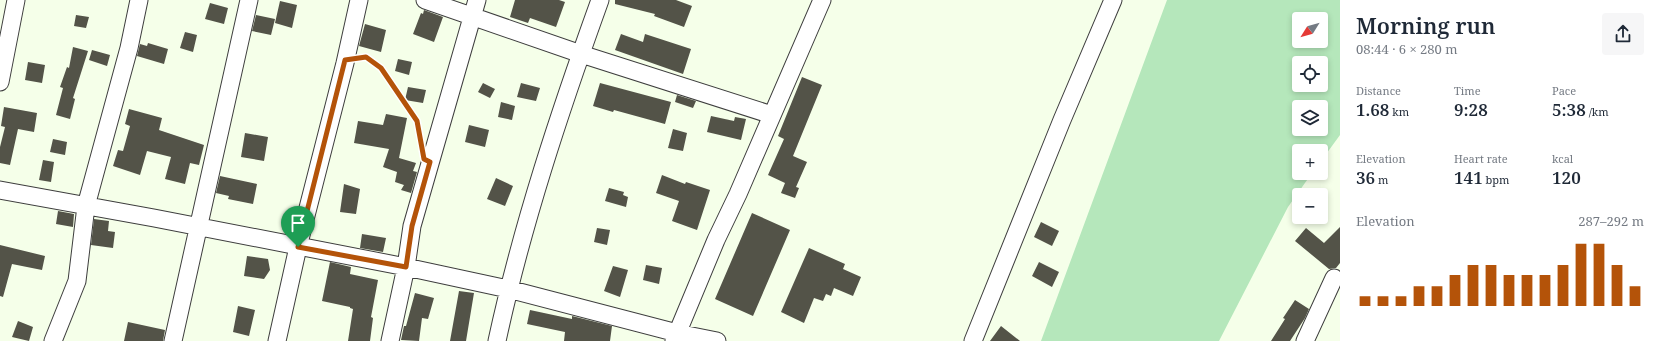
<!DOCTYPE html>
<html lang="en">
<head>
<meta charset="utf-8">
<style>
  :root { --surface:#fff; --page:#f6f6f7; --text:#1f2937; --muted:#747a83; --accent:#b45309 }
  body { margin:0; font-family:"Noto Serif",serif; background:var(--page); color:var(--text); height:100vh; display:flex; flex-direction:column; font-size:15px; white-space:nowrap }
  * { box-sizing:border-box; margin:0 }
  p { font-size:13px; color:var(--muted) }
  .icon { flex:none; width:22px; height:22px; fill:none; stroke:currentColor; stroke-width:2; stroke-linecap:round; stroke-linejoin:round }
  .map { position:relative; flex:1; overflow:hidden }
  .details { display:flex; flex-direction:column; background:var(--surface); width:320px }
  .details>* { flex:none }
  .needle { width:26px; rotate:233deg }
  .controls { position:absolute; left:1292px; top:12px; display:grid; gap:8px }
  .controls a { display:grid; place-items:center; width:36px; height:36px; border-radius:4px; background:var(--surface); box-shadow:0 2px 6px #0003; font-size:20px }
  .pin { position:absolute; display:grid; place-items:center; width:34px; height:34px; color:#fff; margin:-41px -17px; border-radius:50% 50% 50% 0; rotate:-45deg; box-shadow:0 0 4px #0007 }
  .pin .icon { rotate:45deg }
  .round { display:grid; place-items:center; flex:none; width:42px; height:42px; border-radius:4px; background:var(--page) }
  .summary { display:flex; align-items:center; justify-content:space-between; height:68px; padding:0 16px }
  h1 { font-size:22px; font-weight:600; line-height:30px }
  .stats { display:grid; grid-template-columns:repeat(3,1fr); gap:6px; height:68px; padding:4px 16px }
  .stats div { display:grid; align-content:center }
  .stats b { font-size:17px; font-weight:600 }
  .stats small { font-size:11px; font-weight:400 }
  .stats p { font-size:11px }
  .chart { height:112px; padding:8px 16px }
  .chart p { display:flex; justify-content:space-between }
  .chart svg { width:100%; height:72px; margin-top:4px; stroke:var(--accent); stroke-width:6 }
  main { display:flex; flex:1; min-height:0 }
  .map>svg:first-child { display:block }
  .green { fill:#b5e7bb; fill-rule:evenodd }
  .building { fill:#535348 }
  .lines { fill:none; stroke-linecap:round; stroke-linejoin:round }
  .minor-casing { stroke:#3e3e3e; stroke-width:19 }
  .path { stroke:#2d2d2d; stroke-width:2.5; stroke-dasharray:4 2; stroke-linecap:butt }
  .minor { stroke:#fff; stroke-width:17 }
  .route-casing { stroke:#fff; stroke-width:8 }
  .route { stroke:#b45309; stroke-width:5 }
</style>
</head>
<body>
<main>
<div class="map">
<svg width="1340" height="341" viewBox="0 0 1340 341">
  <rect width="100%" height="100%" fill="#f5ffe9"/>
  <path class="green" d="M1167,0h173v135l-19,26v-10h-22v22h13l-24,34 -69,134h-178zM1299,19h22v22h-22zM1299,63h22v22h-22zM1299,107h22v22h-22z"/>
  <path class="building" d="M515,0h44l6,2 -9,25 -26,-9 -2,5 -18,-6z
    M615,0h61l16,6 -8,21 -30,-11 1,-2 -40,-10z
    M280,1l17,4 -5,23 -17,-5z
    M210,3l18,5 -4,16 -19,-5z
    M424,10l19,7 -9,25 -21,-8 8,-21 2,1z
    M76,15l13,2 -3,11 -12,-2z
    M256,15l19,4 -4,16 -19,-4z
    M365,24l21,6 -5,22 -22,-6z
    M185,32l12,3 -4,17 -13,-4z
    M621,34l22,8 2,-8 46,15 -8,25 -68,-24z
    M148,43l20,6 -4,15 -27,-8 3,-12 7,2z
    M73,47l15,4 -15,47 2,1 -5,20 -14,-4 7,-27 -3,-1 7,-20 2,1z
    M92,50l18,5 -3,11 -18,-6z
    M398,59l14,3 -3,13 -14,-4z
    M28,62l17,3 -3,18 -17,-3z
    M802,77l20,8 -29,71 14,6 -11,25 3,1 -4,10 -14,-5 4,-10 -17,-8 16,-36 -6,-3z
    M483,83l12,6 -5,9 -12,-6z
    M521,83l19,5 -4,13 -19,-4z
    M600,83l71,19 -6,22 -51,-14 -1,2 -20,-6z
    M408,87l18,3 -3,13 -18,-3z
    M677,95l19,6 -3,7 -18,-6z
    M501,102l14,4 -3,14 -14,-3z
    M4,107l33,6 -3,19 -16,-3 -8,36 -10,-2v-16l5,-20 -4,-1z
    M129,109l33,9 -3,12 45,15 -5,20 -9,-2 -5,21 -20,-5 6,-22 -24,-6 -7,24 -27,-9 5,-16 5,1 7,-25 -5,-2z
    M386,114l21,4 -8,40 17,5 -3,8 4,1 -6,21 -10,-3 3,-5 -9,-3 2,-10 -14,-5 6,-18 -35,-6 4,-22 25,4z
    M711,116l23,5 1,-4 11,2 -5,21 -34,-8z
    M469,125l20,5 -4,17 -20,-5z
    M673,129l14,4 -4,18 -15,-3z
    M245,133l23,4 -4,24 -23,-4z
    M53,139l14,3 -2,13 -15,-3z
    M43,160l11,2 -3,20 -12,-2z
    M662,175l23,9 1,-2 24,8 -13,40 -25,-9 7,-20 -23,-8z
    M220,176l37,8 -4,20 -25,-5 1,-3 -13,-3z
    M496,178l17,8 -8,20 -18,-7z
    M344,184l16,5 -4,25 -16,-2z
    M609,188l15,4 -1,3 5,2 -2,10 -21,-6z
    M58,211l16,3 -1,13 -17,-3z
    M752,213l38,17 -37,86 -38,-17z
    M94,219l15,2 -1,10 7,1 -2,16 -22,-3z
    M1041,222l18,9 -7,15 -18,-9z
    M1340,227v36l-4,5 -7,1 -34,-28 11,-13 18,15z
    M597,228l13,2 -3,15 -13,-3z
    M362,234l24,4 -3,14 -23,-4z
    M0,245l45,11 -3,14 -30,-6 -9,33 -3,-1z
    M809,248l36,16 -2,5 18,8 -8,19 -19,-8 -3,8 -5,-2 -3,7 -9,-3 -10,25 -23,-11z
    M247,256l21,3 2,11 -6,9 -20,-3z
    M330,262l21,5 -1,7 28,6 -7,37 2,1 -3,23h-22l5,-32 -3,-1v-1l-28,-6z
    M1039,262l20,10 -7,15 -20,-11z
    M646,265l16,3 -3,16 -16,-4z
    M613,266l15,4 -8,27 -16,-6z
    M459,291l15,2 -8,48h-16z
    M415,293l19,5 -6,21 -6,-1 -3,23 -18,-1 3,-14h2z
    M1295,300l14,9 -4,9 -15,23h-19l14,-22 -2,-1z
    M238,306l17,4 -6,26 -16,-4z
    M530,310l42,9v-3l40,10 -2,15h-46l1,-9 -38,-8z
    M18,321l15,6 -4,14 -17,-4z
    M128,322l37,8 -2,11h-39z
    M1001,326l19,15h-30z"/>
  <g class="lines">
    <g class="minor-casing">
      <path id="minor" d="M425,0l156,54 191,61
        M0,82l16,-82
        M0,190l154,28 252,49 102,22 169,44 40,8
        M53,341l24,-60 9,-75 43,-158 10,-48
        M173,341l76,-341
        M277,341l21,-94 47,-184 14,-63
        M390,341l16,-74 6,-41 65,-226
        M497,341c25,-116 63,-230 103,-341
        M674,341l42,-101 22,-46 84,-194
        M973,341l89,-221 51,-120
        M1305,341l29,-63"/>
    </g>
    <path class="path" d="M360,58l6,-1 15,10 36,54 4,17"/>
    <use href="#minor" class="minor"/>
  </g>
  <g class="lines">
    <g class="route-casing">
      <path id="route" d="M366,57l15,11 36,53 7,38 6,3 -18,64 -6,41 -108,-20 47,-187z"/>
    </g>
    <use href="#route" class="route"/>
  </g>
</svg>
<div class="controls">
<a><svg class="needle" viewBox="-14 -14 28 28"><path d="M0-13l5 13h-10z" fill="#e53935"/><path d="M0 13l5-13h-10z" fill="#747a83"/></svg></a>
<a><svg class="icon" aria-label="locate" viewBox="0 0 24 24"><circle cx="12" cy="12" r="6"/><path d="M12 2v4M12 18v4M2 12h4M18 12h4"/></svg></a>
<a><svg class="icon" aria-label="layers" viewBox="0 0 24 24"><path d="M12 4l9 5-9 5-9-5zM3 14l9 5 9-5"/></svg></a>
<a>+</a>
<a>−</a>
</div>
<div class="pin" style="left:298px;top:247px;background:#1e9e55"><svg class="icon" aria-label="arrive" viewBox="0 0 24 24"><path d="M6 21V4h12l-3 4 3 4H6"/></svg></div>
</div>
<section class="details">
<div class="summary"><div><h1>Morning run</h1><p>08:44 · 6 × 280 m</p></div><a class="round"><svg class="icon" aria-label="share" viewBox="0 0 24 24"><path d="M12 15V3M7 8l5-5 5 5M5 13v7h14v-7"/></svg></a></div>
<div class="stats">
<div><p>Distance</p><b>1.68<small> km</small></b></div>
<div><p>Time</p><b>9:28</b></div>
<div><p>Pace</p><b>5:38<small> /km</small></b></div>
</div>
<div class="stats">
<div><p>Elevation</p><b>36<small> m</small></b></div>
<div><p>Heart rate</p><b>141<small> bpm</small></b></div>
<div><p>kcal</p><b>120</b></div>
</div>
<div class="chart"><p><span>Elevation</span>287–292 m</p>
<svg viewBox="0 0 160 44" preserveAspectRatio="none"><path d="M5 44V38M15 44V38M25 44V38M35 44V32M45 44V32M55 44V25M65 44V19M75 44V19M85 44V25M95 44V25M105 44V25M115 44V19M125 44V6M135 44V6M145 44V19M155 44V32"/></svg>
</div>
</section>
</main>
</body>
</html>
